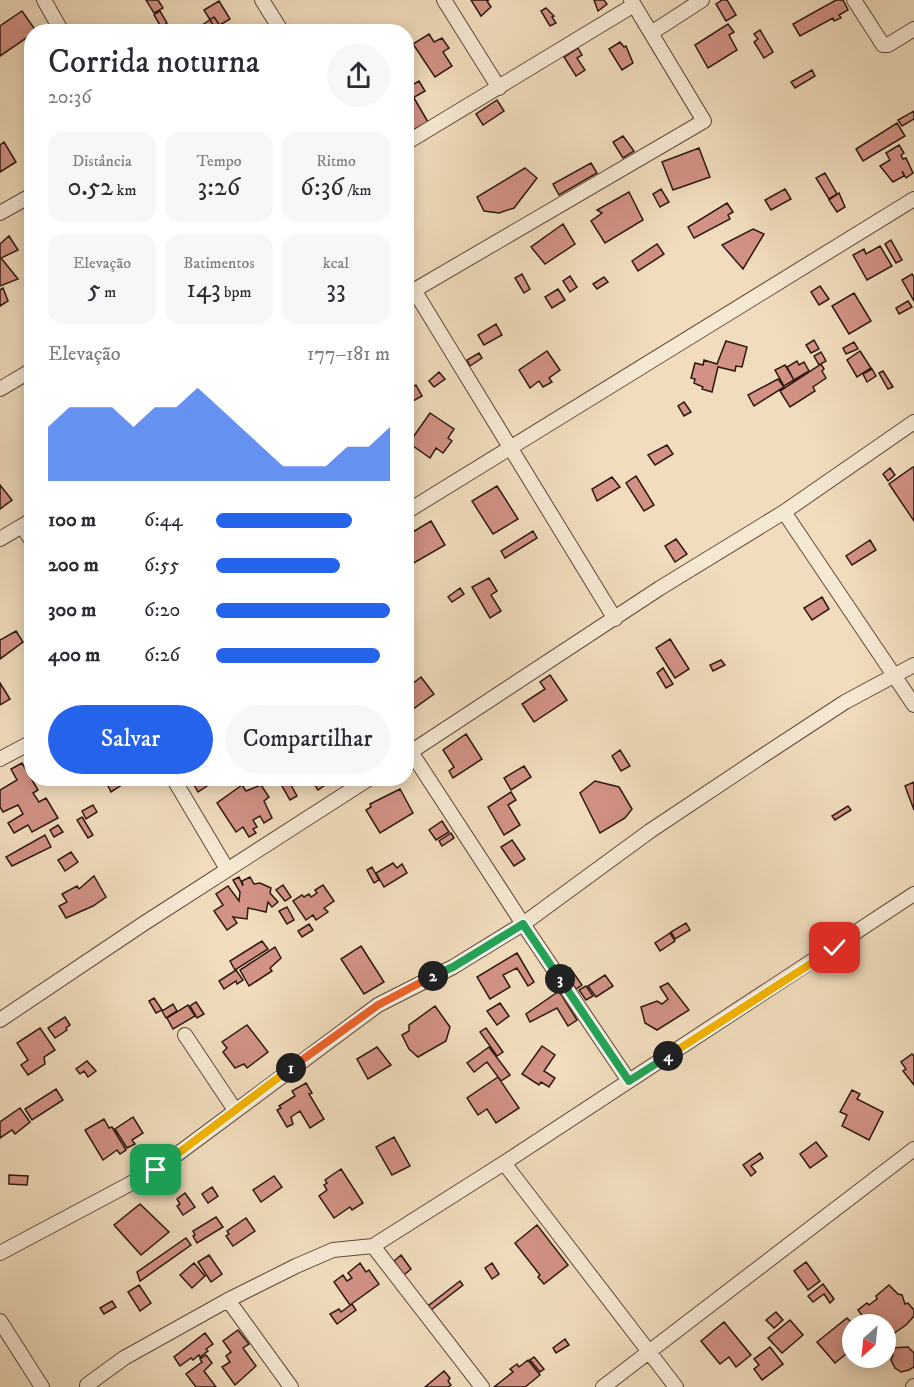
<!DOCTYPE html>
<html lang="pt">
<head>
<meta charset="utf-8">
<style>
  :root { --surface:#fff; --page:#f7f7f7; --text:#2b2b33; --muted:#7c7c81; --accent:#2563eb }
  body { margin:0; font-family:"IM FELL DW Pica",serif; background:var(--page); color:var(--text); height:100vh; display:flex; flex-direction:column; font-size:22px; white-space:nowrap }
  * { box-sizing:border-box; margin:0 }
  p { font-size:20px; color:var(--muted) }
  .icon { flex:none; width:33px; height:33px; fill:none; stroke:currentColor; stroke-width:2; stroke-linecap:round; stroke-linejoin:round }
  .map { position:relative; flex:1; overflow:hidden }
  .drawer { position:absolute; left:24px; top:24px; width:390px; height:762px; display:flex; flex-direction:column; background:var(--surface); border-radius:24px; box-shadow:0 3px 15px #0003 }
  .drawer>* { flex:none }
  .needle { width:39px; rotate:207deg }
  .controls { position:absolute; left:842px; top:1314px; display:grid; gap:12px }
  .controls a { display:grid; place-items:center; width:54px; height:54px; border-radius:50%; background:var(--surface); box-shadow:0 3px 15px #0003; font-size:30px }
  .pin { position:absolute; display:grid; place-items:center; width:51px; height:51px; color:#fff; margin:-26px; border-radius:12px; box-shadow:0 3px 9px #0006 }
  .km { position:absolute; width:30px; height:30px; margin:-15px; border-radius:50%; background:#222; color:#fff; font-size:16px; line-height:30px; text-align:center }
  .round { display:grid; place-items:center; flex:none; width:63px; height:63px; border-radius:32px; background:var(--page) }
  .head { display:flex; align-items:center; justify-content:space-between; height:102px; padding:0 24px }
  h1 { font-size:33px; font-weight:600; line-height:45px }
  .stats { display:grid; grid-template-columns:repeat(3,1fr); gap:9px; height:102px; padding:6px 24px }
  .stats div { display:grid; align-content:center; border-radius:15px; background:var(--page); text-align:center }
  .stats b { font-size:26px; font-weight:600 }
  .stats small { font-size:16px; font-weight:400 }
  .stats p { font-size:16px }
  .chart { height:168px; padding:12px 24px }
  .chart p { display:flex; justify-content:space-between }
  .chart svg { width:100%; height:108px; margin-top:6px; fill:var(--accent); opacity:.7 }
  .primary-button { display:flex; gap:12px; margin-top:auto; padding:12px 24px }
  .primary-button a { flex:1; height:69px; border-radius:36px; background:var(--accent); color:#fff; font-size:24px; font-weight:600; line-height:69px; text-align:center }
  .primary-button a+a { background:var(--page); color:var(--text) }
  ul { padding:0 24px; list-style:none; font-size:20px }
  li { display:grid; grid-template-columns:96px 72px 1fr; align-items:center; height:45px }
  li i { height:15px; border-radius:8px; background:var(--accent) }
  .map>svg:first-child { display:block }
  .building { fill:#d29285; stroke:#2e1810; stroke-width:1.5 }
  .lines { fill:none; stroke-linecap:round; stroke-linejoin:round }
  .street-casing { stroke:#5f493b; stroke-width:16 }
  .street { stroke:#f6e9d4; stroke-width:14 }
  .split-1-casing { stroke:#fff; stroke-width:12 }
  .split-2-casing { stroke:#fff; stroke-width:12 }
  .split-3-casing { stroke:#fff; stroke-width:12 }
  .split-4-casing { stroke:#fff; stroke-width:12 }
  .split-5-casing { stroke:#fff; stroke-width:12 }
  .split-1 { stroke:#f5b400; stroke-width:8 }
  .split-2 { stroke:#f0652b; stroke-width:8 }
  .split-3 { stroke:#22a559; stroke-width:8 }
  .split-4 { stroke:#22a559; stroke-width:8 }
  .split-5 { stroke:#f5b400; stroke-width:8 }
</style>
</head>
<body>
<div class="map">
<svg width="914" height="1387" viewBox="0 0 914 1387">
  <rect width="100%" height="100%" fill="#f1ddbd"/>
  <filter id="stains"><feTurbulence type="fractalNoise" baseFrequency=".00333" numOctaves="4"/><feColorMatrix values="0 0 0 0 .2 0 0 0 0 .09 0 0 0 0 .02 0 0 0 .5 -.17"/></filter>
  <radialGradient id="worn" r=".72"><stop offset=".6" stop-color="#630" stop-opacity="0"/><stop offset="1" stop-color="#630" stop-opacity=".3"/></radialGradient>
  <path class="building" d="M146,0h12l5,8 -9,5z
    M471,0h18l-2,1 4,6 -10,9z
    M594,0h10l3,4 -9,7z
    M722,0h5l9,15 -10,6 -10,-17z
    M836,0h7l5,10 -9,5 2,3 -7,3 -1,-3 -33,18 -7,-12z
    M219,1l11,18 -15,9 -11,-18z
    M546,8l8,8 -2,1 4,6 -6,3 -9,-15z
    M22,11l14,20 -4,1v2l-32,22v-30z
    M160,11l7,12 -6,4 -7,-12z
    M214,17l10,15h-32z
    M728,24l6,8 -5,3 8,15 -29,18 -13,-23z
    M760,30l13,22 -9,6 -10,-16 4,-3 -4,-5z
    M429,34l5,8 8,-4 7,10 -6,4 9,14 -17,11 -22,-33z
    M620,42l4,5 2,-1 7,17 -11,7 -13,-21z
    M578,48l4,7 -5,3 8,12 -9,6 -12,-19z
    M812,70l3,6 -20,12 -4,-6z
    M406,72l8,12 5,-3 6,10 -19,11z
    M414,98l14,24 -22,12v-32z
    M497,100l7,11 -21,14 -7,-11z
    M914,111v8l-12,7 -4,-6z
    M897,123l8,13 -42,25 -7,-12z
    M623,136l11,15 -11,7 -10,-16z
    M4,142l12,20 -16,10v-27z
    M899,145l5,8 -3,2 2,4 3,-1 7,15 -7,5 -4,-7 2,5 -11,6 -13,-16 10,-6 -4,-7z
    M699,148l11,29 -37,13 -11,-28z
    M591,163l6,10 -38,22 -6,-11z
    M525,168l12,10 -23,30 -15,5 -15,-2 -7,-14z
    M825,173l12,21 -8,5 -13,-21z
    M661,189l8,13 -9,5 -7,-13z
    M785,189l6,10 -20,11 -6,-10z
    M629,192l14,28 -38,23 -14,-22 11,-8 -5,-3z
    M839,193l6,14 -8,5 -8,-12z
    M727,203l6,9 -5,3 2,4 -36,19 -6,-11z
    M563,224l12,20 -30,20 -14,-17z
    M753,229l11,5 -21,35 -21,-24z
    M9,236l9,14 -17,8 17,21 -18,7v-42z
    M891,240l11,20 -6,3 -11,-19z
    M657,244l7,10 -26,17 -6,-10z
    M880,246l12,20 -25,14 -14,-25 11,-6 2,5z
    M522,274l8,15 -6,4 -9,-15z
    M912,274l2,3v24l-12,-21z
    M570,276l7,11 -7,5 -7,-11z
    M604,277l4,5 -11,7 -4,-5z
    M820,286l9,13 -10,6 -8,-13z
    M3,288l5,13 -8,5v-16z
    M558,289l7,11 -13,8 -7,-11z
    M854,293l17,28 -22,13 -17,-28z
    M908,301l4,6 -13,7 -3,-6z
    M496,324l6,11 -18,10 -6,-10z
    M814,340l5,9 -8,4 -5,-8z
    M726,341l21,6 -5,20 -6,-1 -1,5 -17,-4 -6,25 -10,-3 1,-2 -9,-4 1,-4 -4,-1 4,-15 8,2 1,-5 13,4z
    M854,342l4,7 -12,5 -3,-6z
    M547,351l13,19 -11,8 3,4 -9,5 -4,-6 -9,7 -11,-18z
    M860,351l11,17 -14,9 -10,-17z
    M821,352l5,9 -7,4 -5,-9z
    M479,353l3,5 -12,8 -3,-6z
    M797,361l2,4 5,-3 5,9 -15,9 -7,-13z
    M821,364l3,5 -2,2 4,7 -13,9 2,4 -25,16 -10,-16z
    M785,365l9,15 -10,6 -9,-16z
    M872,369l4,7 -9,6 -4,-8z
    M883,371l10,16 -5,2 -9,-16z
    M439,372l6,7 -11,8 -5,-6z
    M778,379l6,8 -30,19 -6,-11z
    M416,385l6,11 -16,9v-14z
    M684,402l7,10 -7,4 -6,-10z
    M430,413l24,16 -6,9 4,3 -9,12 -7,-5 -6,10 -21,-15z
    M667,445l6,9 -18,11 -7,-10z
    M913,467l1,1v53l-25,-37z
    M890,468l5,7 -7,6 -5,-7z
    M636,476l18,29 -10,6 -18,-28z
    M612,477l8,10 -23,14 -5,-12z
    M0,485l12,15 -12,9z
    M497,486l21,33 -25,15 -21,-33z
    M431,521l14,24 -33,19 -6,-10v-18z
    M533,531l4,7 -32,20 -4,-7z
    M676,539l11,15 -12,8 -10,-16z
    M870,540l6,10 -24,15 -6,-9z
    M489,578l8,13 -6,4 10,16 -11,7 -18,-31z
    M460,588l4,6 -12,8 -4,-5z
    M822,597l7,12 -17,11 -8,-12z
    M16,631l7,11 -23,17v-19z
    M670,639l19,30 -14,9 -19,-30z
    M721,660l4,5 -12,6 -3,-6z
    M663,668l10,16 -7,4 -9,-15z
    M550,675l17,25 -33,22 -12,-18 23,-15 -5,-7z
    M421,677l13,17 -28,20v-34l5,5z
    M0,683l10,16 -10,6z
    M466,734l16,25 -29,19 -4,-7 5,-4 -11,-17z
    M620,750l10,16 -9,5 -9,-15z
    M22,763l16,27 -5,3 6,9 7,-4 12,20 -26,14 -4,-7 -14,8 -6,-10 15,-9 -5,-9 -15,7 -3,-5v-17l17,-10 -6,-11z
    M524,766l7,11 -20,13 -7,-12z
    M119,778h7l2,3 -17,11 -3,-6z
    M190,778h16l4,6 -12,8z
    M287,778l10,18 -7,4 -12,-21z
    M310,778h25l-17,12z
    M595,781l24,6 13,22 -7,9 -25,15 -20,-40z
    M914,782v28l-9,-24z
    M242,785l4,6 15,-6 8,12 -5,4 8,17 -8,5 -4,-7 -7,4 4,7 -4,2 3,4 -7,4 -6,-10 -7,5 -19,-29z
    M400,789l13,24 -33,20 -14,-23 5,-3 -1,-3z
    M511,792l5,8 -8,5 12,20 -16,10 -16,-28z
    M93,805l4,7 -11,7 -4,-8z
    M848,806l3,4 -16,10 -3,-4z
    M82,817l11,18 -5,3 -11,-18z
    M442,821l7,11 -13,8 -7,-10z
    M58,825l5,7 -9,5 -4,-7z
    M451,833l3,5 -12,8 -3,-5z
    M45,835l6,12 -39,19 -6,-9z
    M512,840l13,19 -11,7 -13,-19z
    M71,852l7,10 -13,9 -7,-11z
    M393,863l4,5 5,-4 5,9 -23,14 -8,-14z
    M372,867l7,13 -5,3 -7,-13z
    M94,876l12,21 -13,9 -27,12 -7,-12 8,-4 -5,-8 15,-8 2,3z
    M239,877l4,9 -1,-5 8,-4 4,7 6,-1 11,5 -1,5 8,9 -6,5 -4,-5 -2,10 -18,-4 -1,11 -14,-2 4,6 -10,7 -13,-19 9,-6 -7,-11 12,-8 11,15 1,-9 -7,-12z
    M283,885l8,12 -6,4 -9,-11z
    M323,885l11,16 -10,7 4,4 -12,8 -3,-5 -7,5 -13,-19 9,-6 2,2 5,-3 2,3 6,-4 -2,-3z
    M287,907l7,13 -7,4 -8,-13z
    M686,923l4,7 -15,9 -4,-7z
    M309,924l4,6 -11,7 -4,-6z
    M670,933l5,8 -15,10 -5,-8z
    M262,941l6,8 -33,21 -5,-9z
    M361,946l23,36 -20,12 -23,-35z
    M275,947l6,11 -11,10 2,3 -23,15 -9,-16z
    M517,953l17,29 -6,4 -11,-18 -14,7 7,12 -20,12 -13,-22z
    M570,968l12,17 -6,4 -12,-17z
    M236,970l7,10 -6,4 -1,-3 -12,8 -5,-8z
    M605,975l8,11 -17,11 -8,-11z
    M668,983l21,27 -32,20 -12,-7 -4,-16 16,-6 5,3 6,-5 -8,-12z
    M586,986l7,10 -7,4 -7,-10z
    M559,991l18,29 -9,6 -11,-18 -27,14 -4,-8z
    M154,998l8,12 -6,3 -7,-12z
    M196,1002l8,12 -7,4 -7,-12z
    M500,1003l9,13 -12,9 -10,-14z
    M173,1004l4,7 -11,7 -4,-7z
    M188,1005l7,11 -22,13 -6,-11z
    M435,1006l15,21 -4,14 -28,16 -9,-8 -7,-14 7,-4v-6z
    M65,1017l5,8 -4,3 1,2 -12,8 -7,-10z
    M247,1025l21,27 -21,16 -3,-4 -9,4 -12,-16 4,-4 -5,-6z
    M40,1028l15,22 -11,7 1,7 -17,11 -7,-10 7,-5 -11,-17z
    M486,1028l17,24 -6,4 -17,-24z
    M542,1046l13,9 -11,16 11,7 -6,9 -8,-5 -2,3 -17,-11z
    M377,1047l14,18 -23,14 -11,-20z
    M489,1047l21,28 -9,6 -14,-19 -13,10 -7,-9z
    M912,1054l2,2v29l-11,-14 3,-2 -5,-7z
    M87,1061l9,10 -8,6 -4,-6 -4,3 -4,-5z
    M498,1077l21,31 -23,15 -9,-14 -9,6 -11,-17z
    M306,1083l6,10 -3,1 15,25 -14,9 -10,-17 -9,6 2,7 -6,3 -10,-17 4,-2 -2,-2 16,-10 -3,-5z
    M56,1089l7,11 -31,20 -7,-11z
    M852,1090l8,4 -3,5 26,13 -14,28 -27,-14 5,-11 -7,-3z
    M20,1108l10,14 -15,12 -3,-4 -12,8v-16z
    M133,1117l10,16 -11,7 3,4 -8,4 -12,-19z
    M104,1119l5,9 3,-1 14,23 -6,4 -3,-4 -14,10 -18,-30z
    M394,1137l16,29 -18,9 -16,-28z
    M816,1142l11,14 -17,12 -10,-14z
    M760,1153l3,5 -12,8 5,6 -5,4 -8,-11z
    M341,1169l22,34 -11,7 -2,-3 -16,11 -15,-22 8,-6 -3,-5 3,-2 -2,-3z
    M9,1175l19,1 -1,9 -18,-1z
    M274,1176l8,11 -21,15 -8,-12z
    M212,1187l6,9 -10,7 -6,-9z
    M185,1193l10,14 -12,8 -6,-9 3,-2 -3,-5z
    M140,1204l29,28 -28,23 -27,-30z
    M216,1217l7,10 -26,16 -4,-7 2,-1 -2,-4z
    M246,1218l9,13 -22,15 -7,-10 3,-2 -2,-3z
    M537,1225l31,40 -24,19 -6,-7 2,-2 -25,-32z
    M186,1238l5,7 -51,36 -3,-9z
    M209,1255l13,19 -11,8 -13,-20z
    M401,1255l10,14 -7,6 -10,-14z
    M806,1262l14,19 -12,9 -14,-19z
    M194,1263l11,13 -13,12 -12,-13z
    M360,1263l6,9 3,-2 10,14 -29,21 -16,-23 9,-7 4,6 5,-3 -4,-5z
    M492,1263l7,11 -7,5 -7,-11z
    M460,1281l3,4 -32,25 -3,-4z
    M823,1284l11,15 -4,4 -6,-9 -11,8 -5,-6z
    M139,1285l12,18 -11,8 -12,-19z
    M889,1285l9,9 4,1 3,9 3,-1 6,7v6l-8,9 -20,14 5,9 17,-1 6,6v14l-5,3 -8,2 -6,-4 -4,-8 2,-5 -5,-1 -3,-6v-24h-17l-10,-14 9,-7 2,2 8,-6 -1,-3z
    M112,1301l4,6 -12,7 -4,-6z
    M352,1304l4,6 -19,14 -7,-10 9,-5 2,3z
    M776,1312l7,8 -9,8 -8,-8z
    M847,1318l6,6 -1,25 -17,14 -18,-21z
    M790,1320l13,15 -21,18 -14,-15z
    M724,1322l27,33 -15,12 -7,-10 -9,7 -19,-23z
    M238,1330l11,14 -6,4 13,18 -21,19 -13,-18 8,-5 -4,-6 5,-4 -8,-11z
    M205,1333l8,11 -7,5 2,2 -8,6 -1,-2 -6,5 -2,-2 -11,8 -6,-9z
    M565,1339l4,6 -13,8 -3,-5z
    M770,1347l13,17 -21,16 -8,-11 5,-4 -5,-6z
    M206,1355l6,8 -8,8 12,16h-20l-10,-13 16,-12 -2,-3z
    M534,1357l10,12 -4,3 -10,-12z
    M528,1360l12,15 -15,12h-31l19,-15 -3,-3 7,-5 2,3z
    M444,1371l6,7 -2,3 3,4 -3,2h-23z"/>
  <g class="lines">
    <g class="street-casing">
      <path id="street" d="M44,0l18,32
        M262,0l20,32
        M444,0l55,88
        M854,0l29,45h5l26,-16
        M651,33l51,-33
        M406,143l228,-138
        M0,213l32,-18
        M414,290l201,329
        M406,295l298,-174 -73,-121
        M0,389l32,-19
        M406,512l508,-313
        M784,512l130,193
        M22,526l10,15
        M0,539l32,-19
        M411,752l112,172 106,157
        M406,755l254,-167 124,-76 130,-90
        M0,759l32,-17
        M173,778l54,91
        M0,1020l143,-96 227,-146
        M185,1035l50,75
        M504,1163l172,224
        M373,1246l109,141
        M0,1253l156,-83 222,-165 75,-38 70,-43 127,-93 114,-76 81,-53 69,-37
        M228,1300l63,87
        M0,1321l42,66
        M87,1385l37,-27 104,-58 68,-34 37,-16 40,-4 131,-83 410,-269
        M603,1387l311,-238
        M913,1387l1,-1"/>
    </g>
    <use href="#street" class="street"/>
  </g>
  <g class="lines">
    <g class="split-1-casing">
      <path id="split-1" d="M156,1170l135,-102"/>
    </g>
    <g class="split-2-casing">
      <path id="split-2" d="M291,1068l87,-63 55,-29"/>
    </g>
    <g class="split-3-casing">
      <path id="split-3" d="M433,976l20,-9 70,-43 37,55"/>
    </g>
    <g class="split-4-casing">
      <path id="split-4" d="M560,979l69,102 39,-25"/>
    </g>
    <g class="split-5-casing">
      <path id="split-5" d="M668,1056l167,-108"/>
    </g>
    <use href="#split-1" class="split-1"/>
    <use href="#split-2" class="split-2"/>
    <use href="#split-3" class="split-3"/>
    <use href="#split-4" class="split-4"/>
    <use href="#split-5" class="split-5"/>
  </g>
  <rect width="100%" height="100%" filter="url(#stains)"/>
  <rect width="100%" height="100%" fill="url(#worn)"/>
</svg>
<div class="controls">
<a><svg class="needle" viewBox="-14 -14 28 28"><path d="M0-13l5 13h-10z" fill="#e53935"/><path d="M0 13l5-13h-10z" fill="#7c7c81"/></svg></a>
</div>
<div class="pin" style="left:156px;top:1170px;background:#1e9e55"><svg class="icon" aria-label="arrive" viewBox="0 0 24 24"><path d="M6 21V4h12l-3 4 3 4H6"/></svg></div>
<div class="pin" style="left:835px;top:948px;background:#d93025"><svg class="icon" aria-label="check" viewBox="0 0 24 24"><path d="M5 12l5 5 9-10"/></svg></div>
<b class="km" style="left:291px;top:1068px">1</b>
<b class="km" style="left:433px;top:976px">2</b>
<b class="km" style="left:560px;top:979px">3</b>
<b class="km" style="left:668px;top:1056px">4</b>
<section class="drawer">
<div class="head"><div><h1>Corrida noturna</h1><p>20:36</p></div><a class="round"><svg class="icon" aria-label="share" viewBox="0 0 24 24"><path d="M12 15V3M7 8l5-5 5 5M5 13v7h14v-7"/></svg></a></div>
<div class="stats">
<div><p>Distância</p><b>0.52<small> km</small></b></div>
<div><p>Tempo</p><b>3:26</b></div>
<div><p>Ritmo</p><b>6:36<small> /km</small></b></div>
</div>
<div class="stats">
<div><p>Elevação</p><b>5<small> m</small></b></div>
<div><p>Batimentos</p><b>143<small> bpm</small></b></div>
<div><p>kcal</p><b>33</b></div>
</div>
<div class="chart"><p><span>Elevação</span>177–181 m</p>
<svg viewBox="0 0 160 44" preserveAspectRatio="none"><path d="M0 44V22L10 14L20 14L30 14L40 22L50 14L60 14L70 6L80 14L90 22L100 30L110 38L120 38L130 38L140 30L150 30L160 22V44z"/></svg>
</div>
<ul>
<li><b>100 m</b>6:44<i style="width:78%"></i></li>
<li><b>200 m</b>6:55<i style="width:71%"></i></li>
<li><b>300 m</b>6:20<i style="width:100%"></i></li>
<li><b>400 m</b>6:26<i style="width:94%"></i></li>
</ul>
<div class="primary-button"><a>Salvar</a><a>Compartilhar</a></div>
</section>
</div>
</body>
</html>
